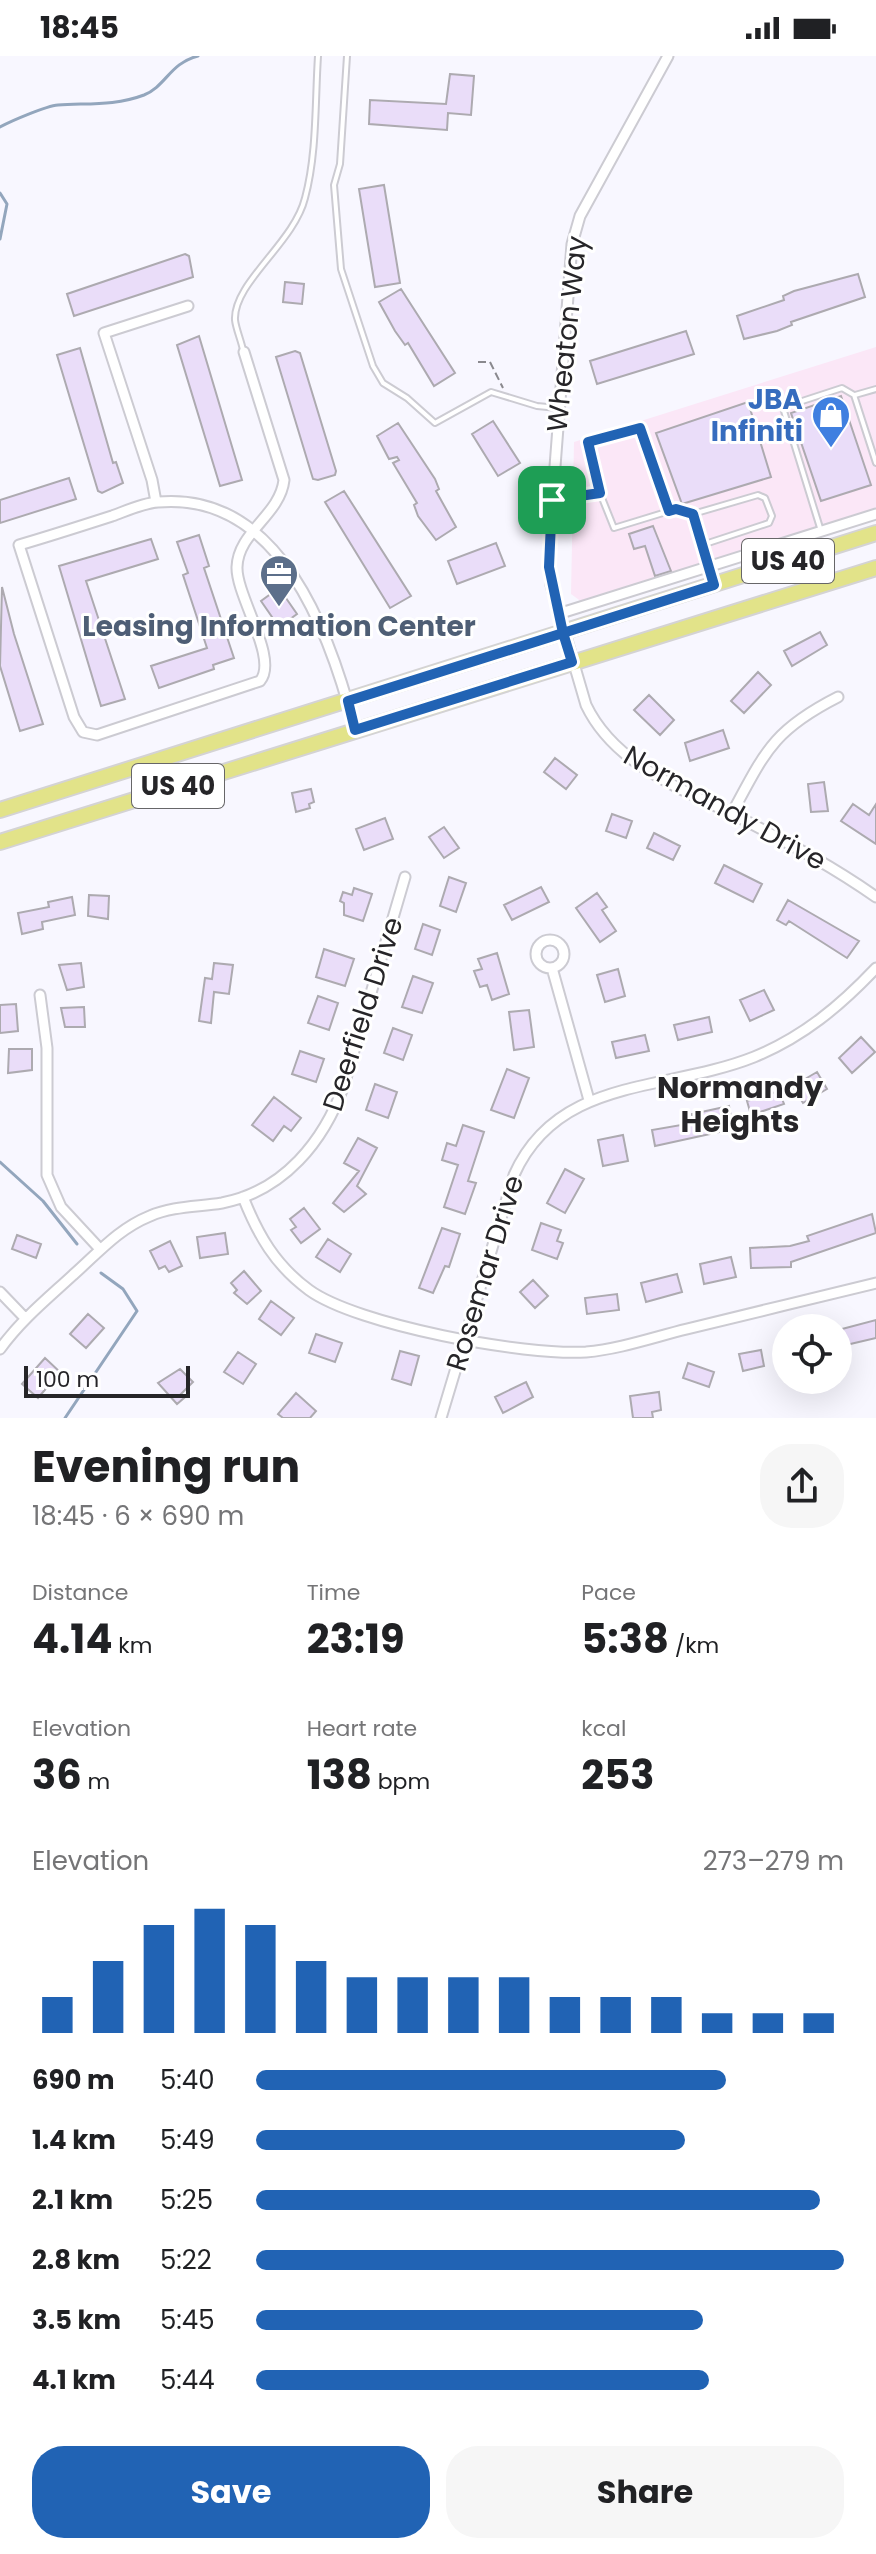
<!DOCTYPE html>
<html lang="en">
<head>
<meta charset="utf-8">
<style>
  :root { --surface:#fff; --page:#f6f6f6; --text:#202124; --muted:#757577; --accent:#2163b4 }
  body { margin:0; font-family:Poppins,sans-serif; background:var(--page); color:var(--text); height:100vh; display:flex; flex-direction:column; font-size:30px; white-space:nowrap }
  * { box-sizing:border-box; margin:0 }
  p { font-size:26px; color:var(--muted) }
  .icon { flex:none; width:44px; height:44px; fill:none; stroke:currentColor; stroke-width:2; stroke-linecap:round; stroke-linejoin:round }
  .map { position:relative; height:1362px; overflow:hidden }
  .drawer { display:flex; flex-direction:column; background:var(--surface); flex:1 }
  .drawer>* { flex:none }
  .buttons { position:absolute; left:772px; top:1258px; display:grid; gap:16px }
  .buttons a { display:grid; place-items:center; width:80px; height:80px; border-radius:50%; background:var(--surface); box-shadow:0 8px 32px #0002; font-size:40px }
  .scale { position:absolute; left:24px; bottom:20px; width:166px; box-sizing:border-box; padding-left:8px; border:4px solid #262528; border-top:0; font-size:22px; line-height:28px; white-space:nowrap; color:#262528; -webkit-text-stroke:6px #fff; paint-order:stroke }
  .pin { position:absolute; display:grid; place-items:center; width:68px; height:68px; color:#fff; margin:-34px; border-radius:16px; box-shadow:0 4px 12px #0006 }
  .round { display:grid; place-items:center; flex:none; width:84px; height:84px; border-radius:32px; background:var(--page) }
  .headline { display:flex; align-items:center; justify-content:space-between; height:136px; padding:0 32px }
  h1 { font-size:44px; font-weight:700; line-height:60px }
  .stats { display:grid; grid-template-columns:repeat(3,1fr); gap:12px; height:136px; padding:8px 32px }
  .stats div { display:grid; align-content:center }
  .stats b { font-size:40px; font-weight:700 }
  .stats small { font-size:22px; font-weight:400 }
  .stats p { font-size:22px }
  .chart { height:224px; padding:16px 32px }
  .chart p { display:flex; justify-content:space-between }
  .chart svg { width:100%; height:144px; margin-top:8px; stroke:var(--accent); stroke-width:6 }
  .cta { display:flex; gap:16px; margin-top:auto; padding:16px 32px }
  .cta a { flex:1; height:92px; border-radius:32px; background:var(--accent); color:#fff; font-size:32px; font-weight:700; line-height:92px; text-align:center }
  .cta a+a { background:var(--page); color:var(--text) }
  ul { padding:0 32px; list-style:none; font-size:26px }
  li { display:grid; grid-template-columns:128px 96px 1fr; align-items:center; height:60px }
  li i { height:20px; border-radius:10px; background:var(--accent) }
  .status { display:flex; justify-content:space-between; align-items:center; height:56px; padding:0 40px; background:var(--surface); direction:ltr }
  .status svg { height:22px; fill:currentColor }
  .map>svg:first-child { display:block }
  .commercial { fill:#fbe7f7 }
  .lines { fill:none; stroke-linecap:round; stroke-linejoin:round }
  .stream { stroke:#93a6bd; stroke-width:3 }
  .building { fill:#eaddf9; stroke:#adaab0; stroke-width:2 }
  .lane-casing { stroke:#cccbd2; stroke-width:8 }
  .street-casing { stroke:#cccbd2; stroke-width:13 }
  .primary-casing { stroke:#d4d3d4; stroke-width:18 }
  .path { stroke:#8a898e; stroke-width:2; stroke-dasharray:8 4; stroke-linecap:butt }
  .lane { stroke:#fff; stroke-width:4 }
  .street { stroke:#fff; stroke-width:9 }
  .primary { stroke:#e2e389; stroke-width:14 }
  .route-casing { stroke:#fff; stroke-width:16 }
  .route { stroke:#2163b4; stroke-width:10 }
  .labels { text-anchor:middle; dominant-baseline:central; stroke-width:6; stroke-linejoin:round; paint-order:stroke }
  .shield { fill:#fff; stroke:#676668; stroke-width:2 }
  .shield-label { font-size:26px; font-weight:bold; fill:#262528 }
  .street-label { font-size:28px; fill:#262528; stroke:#fff }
  .shop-label { font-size:28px; font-weight:bold; fill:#366cbe; stroke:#fff; text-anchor:end }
  .service-label { font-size:28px; font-weight:bold; fill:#4e5e75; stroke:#fff }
  .neighbourhood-label { font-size:30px; font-weight:bold; fill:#262528; stroke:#fff }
</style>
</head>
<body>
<div class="status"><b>18:45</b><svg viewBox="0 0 49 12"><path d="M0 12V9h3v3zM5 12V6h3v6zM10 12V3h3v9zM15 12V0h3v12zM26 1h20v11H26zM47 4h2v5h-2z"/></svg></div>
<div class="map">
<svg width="876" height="1362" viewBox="0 0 876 1362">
  <rect width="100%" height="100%" fill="#f8f7ff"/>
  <path class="commercial" d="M876,291v172l-286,89 -19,-14 3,-152z"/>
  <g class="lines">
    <path class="stream" d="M0,71c11,-6 46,-21 58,-22 29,-2 57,1 86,-10 22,-9 26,-32 54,-39
      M0,137l7,11 -7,35
      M0,1106l43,39 34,43
      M65,1362l72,-107 -14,-22 -22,-16"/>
  </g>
  <path class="building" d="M450,18l24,2 -3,39 -23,-2 -1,17 -78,-6 1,-24 76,4z
    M384,129l16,98 -25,4 -16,-98z
    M185,198l4,2 4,21 -119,39 -7,-22z
    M858,218l7,23 -74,25 1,3 -15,6 -33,8 -7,-23 47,-16 -1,-4 11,-5z
    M285,226l19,2 -2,20 -19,-2z
    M401,233l54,84 -21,13 -26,-43 -3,2 -10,-14 -16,-29z
    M686,275l8,23 -97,30 -7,-23z
    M199,280l43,144 -22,6 -43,-141z
    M80,292l33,115 3,-1 7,21 -21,10 -4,-2 -41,-136z
    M295,295l5,2 36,118 -1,4 -17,5 -5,-1 -37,-122z
    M841,340l30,89 -50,16 -30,-88z
    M748,346l23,75 -89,27 -26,-71z
    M493,365l27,42 -22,13 -26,-42z
    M398,367l37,56 4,10 -3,2 20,36 -20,13 -18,-24 -4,-11 3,-2 -24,-40 6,-3 -2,-3 -8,2 -12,-23z
    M69,422l7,21 -76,24v-23z
    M344,435l67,105 -21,12 -65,-106z
    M653,470l18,45 -16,5 -10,-30 -11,3 -5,-15z
    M199,479l10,31 -5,2 30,90 -21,7 1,4 -55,19 -8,-22 56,-18 -24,-73 5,-2 -11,-31z
    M151,483l7,20 -72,22 39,118 -24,7 -42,-140z
    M496,487l9,23 -48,18 -9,-23z
    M2,531l12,47 29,90 -23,7 -20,-65z
    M279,532l18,26 -18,13 -18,-26z
    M820,576l7,13 -35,21 -8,-15z
    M758,616l13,13 -27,28 -13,-12z
    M649,639l25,25 -14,15 -26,-25z
    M723,674l6,18 -39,13 -5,-18z
    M555,702l22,17 -11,14 -22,-17z
    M824,726l4,29 -17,1 -3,-28z
    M311,733l3,13 -5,2 1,4 -14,4 -4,-19z
    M853,748l16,11 7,-11v40l-35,-23z
    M612,758l20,7 -6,17 -20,-7z
    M385,762l8,21 -29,11 -8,-21z
    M444,771l15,21 -15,10 -15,-21z
    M654,777l26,13 -7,14 -26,-12z
    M724,809l38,19 -9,18 -38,-19z
    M449,821l17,6 -10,29 -16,-6z
    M541,831l8,15 -37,18 -8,-15z
    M354,832l18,6 -9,27 -19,-6v-12l-4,-2 3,-9 9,3z
    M597,837l10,14 -5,3 14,21 -16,11 -24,-34z
    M89,839l20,1 -1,23 -20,-3z
    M72,841l3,18 -33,7 1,7 -21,5 -4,-21 31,-6 -1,-5z
    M788,844l71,41 -12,17 -58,-37 -3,4 -9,-5z
    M423,868l17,6 -8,25 -17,-6z
    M324,893l30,10 -9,27 -29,-9z
    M497,897l12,41 -17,6 -5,-15 -7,2 -6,-16 8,-2 -4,-10z
    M81,907l3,24 -17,3 -8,-25z
    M214,907l19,2 -4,29 -15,-2 -3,31 -12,-2 6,-43 7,1z
    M618,913l7,27 -20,6 -8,-27z
    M413,920l20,7 -11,30 -20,-6z
    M764,934l10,20 -24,11 -10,-21z
    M318,940l20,7 -9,27 -21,-7z
    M16,948l2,27 -18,2v-28z
    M84,951l1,20h-20l-4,-19z
    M529,954l5,37 -20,3 -5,-38z
    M709,961l3,15 -34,8 -4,-15z
    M393,972l19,7 -9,25 -19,-7z
    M645,979l4,16 -33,7 -4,-16z
    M861,981l14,15 -23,21 -13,-15z
    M9,993h23v21l-24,3z
    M300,995l24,8 -8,23 -24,-8z
    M507,1013l22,9 -15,40 -23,-8z
    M817,1016l10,17 -24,14 -10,-17z
    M375,1028l22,8 -9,26 -22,-8z
    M779,1035l5,13 -33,11 -4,-14z
    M274,1041l27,21 -10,13 -7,-5 -11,15 -21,-16z
    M729,1050l4,23 -78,17 -3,-16 41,-7 -1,-9z
    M463,1069l21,7 -16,49 8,2 -11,31 -21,-7 14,-42 -16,-5 5,-17 9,3z
    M623,1079l5,26 -25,5 -5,-26z
    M358,1082l19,10 -20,38 9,8 -22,18 -11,-9 26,-32 -15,-8z
    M565,1113l19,10 -19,34 -18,-10z
    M304,1152l16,21 -19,14 -10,-13 5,-3 -6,-8z
    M872,1158l4,19 -85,29v5l-40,1 -1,-20 40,-2 19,-5 -2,-5z
    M541,1167l20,7 -4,11 6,2 -6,16 -25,-9z
    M442,1172l18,6 -11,33 -4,-1 -12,27 -14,-5z
    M225,1177l3,21 -28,4 -3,-21z
    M17,1179l24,9 -5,14 -24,-9z
    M328,1183l23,15 -11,18 -24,-15z
    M170,1185l12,25 -13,6 -4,-6 -6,3 -9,-18z
    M731,1201l5,20 -32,7 -4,-20z
    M244,1215l17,20 -14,13 -13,-11 3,-3 -6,-7z
    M677,1218l5,18 -36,10 -5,-19z
    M533,1224l15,16 -13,12 -15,-16z
    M617,1238l2,16 -32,4 -2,-16z
    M271,1245l23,17 -13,17 -22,-16z
    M88,1258l16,14 -18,20 -16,-14z
    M876,1264v18l-30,7 -4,-16z
    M316,1278l26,9 -7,19 -26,-9z
    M761,1294l3,16 -21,5 -4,-17z
    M400,1295l19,5 -8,29 -19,-6z
    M238,1296l18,12 -13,20 -19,-12z
    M45,1302l15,14 -22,26 -16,-14z
    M688,1307l26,9 -5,15 -26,-9z
    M180,1313l13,13 -13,13 4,3 -7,6 -19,-21z
    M526,1326l7,15 -30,16 -8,-16z
    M659,1336l2,18 -9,2 1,6h-20l-3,-22z
    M296,1337l20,18 -6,7h-27l-5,-4z"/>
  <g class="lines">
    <g class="lane-casing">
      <path id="lane" d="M347,0l-7,108 -6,21 7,84 32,97 10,17 24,15 28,25 56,-31 46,14 21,2
        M243,294c-2,-10 -7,-21 -8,-30 -2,-37 59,-77 70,-122 12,-44 10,-96 13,-142
        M855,339l21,-6
        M554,443l46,-6
        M669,455l-29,-83 -52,14 12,51 14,35 62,-19 17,5 65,-19 7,3 7,18 -3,7 -67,22
        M693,458l21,68
        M821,475l-37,-120 3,-5 55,-18 12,7 22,68"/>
    </g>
    <g class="street-casing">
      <path id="street" d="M668,0l-88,160 -8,28 -23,301 2,40 35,120c30,63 103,86 162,117 44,23 87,46 128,75
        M244,296l40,128c-4,35 -46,52 -47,87 -1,29 42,92 23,114l-163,54 -14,-3 -9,-15 -55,-172c31,-9 62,-19 93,-29 14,-5 31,-13 46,-14 123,-11 173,134 197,228
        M156,446l-4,-22 -48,-147 84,-27
        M558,558l318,-100
        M732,757c33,-61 41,-83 106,-116
        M536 898a14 14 0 1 1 28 0a14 14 0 1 1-28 0Z
        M552,912l37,132
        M40,939l7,53v127l14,32 38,41
        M243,1141c15,38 32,68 66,93 48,35 216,66 277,62 34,-3 68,-15 101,-23 63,-15 126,-31 189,-46
        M0,1236l24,25
        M0,1293c21,-29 47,-50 73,-74 25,-22 45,-46 77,-59 23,-10 48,-9 72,-13 62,-12 102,-62 122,-118l61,-208
        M441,1362l73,-243c44,-99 152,-83 240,-118 49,-20 86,-51 122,-89"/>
    </g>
    <g class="primary-casing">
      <path id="primary" d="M0,754l876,-277
        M0,786l876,-274"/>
    </g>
    <path class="path" d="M478,306h12l13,26"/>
    <use href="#lane" class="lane"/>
    <use href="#street" class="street"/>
    <use href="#primary" class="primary"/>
  </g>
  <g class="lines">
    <g class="route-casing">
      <path id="route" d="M552,444l-3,67 14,66 -215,68 7,29 217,-68 -9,-29 151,-48 -21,-71 -17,-5 -7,2 -29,-83 -52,14 12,51 -48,7"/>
    </g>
    <use href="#route" class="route"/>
  </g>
  <defs>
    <g id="shop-pin" transform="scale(2)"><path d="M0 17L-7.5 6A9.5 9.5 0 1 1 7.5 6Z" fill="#3f7fe0" stroke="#fff"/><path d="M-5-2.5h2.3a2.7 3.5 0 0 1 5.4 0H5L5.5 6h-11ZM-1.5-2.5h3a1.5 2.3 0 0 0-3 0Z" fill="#fff"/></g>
    <g id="office-pin" transform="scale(2)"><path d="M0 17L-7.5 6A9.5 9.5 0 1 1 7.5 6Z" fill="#5c6f8a" stroke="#fff"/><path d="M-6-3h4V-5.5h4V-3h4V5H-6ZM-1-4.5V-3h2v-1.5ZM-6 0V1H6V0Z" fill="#fff"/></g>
  </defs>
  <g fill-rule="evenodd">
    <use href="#shop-pin" x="831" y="359"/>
    <use href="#office-pin" x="279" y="518"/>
  </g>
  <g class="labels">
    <g class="shield">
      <rect x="742" y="483" width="92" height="44" rx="6"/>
      <rect x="132" y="708" width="92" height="44" rx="6"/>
    </g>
    <g class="shield-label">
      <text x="788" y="505">US 40</text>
      <text x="178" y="730">US 40</text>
    </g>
    <g class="street-label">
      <text transform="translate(567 278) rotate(-84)">Wheaton Way</text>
      <text transform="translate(725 752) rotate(29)">Normandy Drive</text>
      <text transform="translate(363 958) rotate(-72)">Deerfield Drive</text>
      <text transform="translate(485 1217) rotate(-73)">Rosemar Drive</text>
    </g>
    <g class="shop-label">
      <text x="803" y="343">JBA<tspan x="803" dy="32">Infiniti</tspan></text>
    </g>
    <g class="service-label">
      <text x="279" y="570">Leasing Information Center</text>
    </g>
    <g class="neighbourhood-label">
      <text x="740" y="1031">Normandy<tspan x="740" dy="34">Heights</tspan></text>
    </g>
  </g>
</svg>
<div class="buttons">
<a><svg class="icon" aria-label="locate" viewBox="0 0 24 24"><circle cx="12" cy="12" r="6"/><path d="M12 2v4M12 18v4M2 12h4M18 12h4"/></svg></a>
</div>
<div class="scale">100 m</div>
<div class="pin" style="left:552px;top:444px;background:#1e9e55"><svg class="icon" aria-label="arrive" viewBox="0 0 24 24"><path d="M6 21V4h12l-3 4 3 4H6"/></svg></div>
</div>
<section class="drawer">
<div class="headline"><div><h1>Evening run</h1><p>18:45 · 6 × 690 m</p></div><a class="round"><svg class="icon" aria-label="share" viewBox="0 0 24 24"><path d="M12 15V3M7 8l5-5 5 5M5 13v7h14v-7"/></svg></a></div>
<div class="stats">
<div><p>Distance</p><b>4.14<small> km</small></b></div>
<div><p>Time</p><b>23:19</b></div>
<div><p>Pace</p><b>5:38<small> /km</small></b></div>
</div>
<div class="stats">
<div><p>Elevation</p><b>36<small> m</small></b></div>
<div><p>Heart rate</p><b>138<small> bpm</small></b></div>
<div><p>kcal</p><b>253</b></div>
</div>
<div class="chart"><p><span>Elevation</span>273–279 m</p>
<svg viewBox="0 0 160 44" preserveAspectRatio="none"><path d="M5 44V33M15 44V22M25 44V11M35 44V6M45 44V11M55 44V22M65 44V27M75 44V27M85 44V27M95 44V27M105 44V33M115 44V33M125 44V33M135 44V38M145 44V38M155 44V38"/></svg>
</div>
<ul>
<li><b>690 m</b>5:40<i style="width:80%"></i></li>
<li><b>1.4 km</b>5:49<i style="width:73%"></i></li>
<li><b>2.1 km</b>5:25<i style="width:96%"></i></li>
<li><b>2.8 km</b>5:22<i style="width:100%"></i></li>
<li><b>3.5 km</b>5:45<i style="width:76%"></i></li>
<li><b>4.1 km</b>5:44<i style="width:77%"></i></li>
</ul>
<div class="cta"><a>Save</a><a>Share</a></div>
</section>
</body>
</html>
